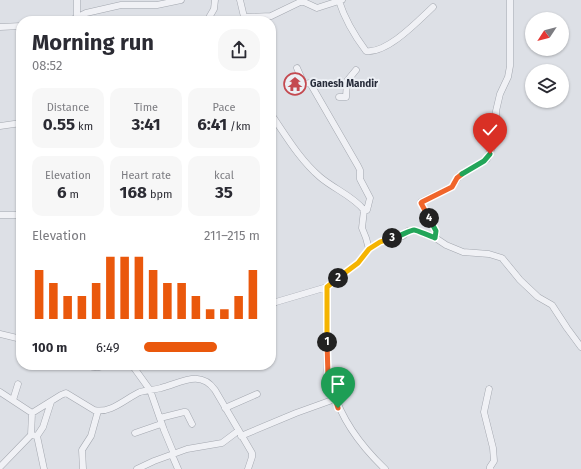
<!DOCTYPE html>
<html lang="en">
<head>
<meta charset="utf-8">
<style>
  :root { --surface:#fff; --page:#f7f7f7; --text:#2b2b33; --muted:#7c7c81; --accent:#ea580c }
  body { margin:0; font-family:"Fira Sans",sans-serif; background:var(--page); color:var(--text); height:100vh; display:flex; flex-direction:column; font-size:15px; white-space:nowrap }
  * { box-sizing:border-box; margin:0 }
  p { font-size:13px; color:var(--muted) }
  .icon { flex:none; width:22px; height:22px; fill:none; stroke:currentColor; stroke-width:2; stroke-linecap:round; stroke-linejoin:round }
  .map { position:relative; flex:1; overflow:hidden }
  .details { position:absolute; left:16px; top:16px; width:260px; height:354px; display:flex; flex-direction:column; background:var(--surface); border-radius:16px; box-shadow:0 1px 3px #0004 }
  .details>* { flex:none }
  .needle { width:26px; rotate:234deg }
  .buttons { position:absolute; left:525px; top:12px; display:grid; gap:8px }
  .buttons a { display:grid; place-items:center; width:44px; height:44px; border-radius:50%; background:var(--surface); box-shadow:0 1px 3px #0004; font-size:20px }
  .pin { position:absolute; display:grid; place-items:center; width:34px; height:34px; color:#fff; margin:-41px -17px; border-radius:50% 50% 50% 0; rotate:-45deg; box-shadow:0 0 4px #0007 }
  .pin .icon { rotate:45deg }
  .km { position:absolute; width:20px; height:20px; margin:-10px; border-radius:50%; background:#222; color:#fff; font-size:11px; line-height:20px; text-align:center }
  .round { display:grid; place-items:center; flex:none; width:42px; height:42px; border-radius:16px; background:var(--page) }
  .head { display:flex; align-items:center; justify-content:space-between; height:68px; padding:0 16px }
  h1 { font-size:22px; font-weight:700; line-height:30px }
  .metrics { display:grid; grid-template-columns:repeat(3,1fr); gap:6px; height:68px; padding:4px 16px }
  .metrics div { display:grid; align-content:center; border-radius:10px; background:var(--page); text-align:center }
  .metrics b { font-size:17px; font-weight:700 }
  .metrics small { font-size:11px; font-weight:400 }
  .metrics p { font-size:11px }
  .chart { height:112px; padding:8px 16px }
  .chart p { display:flex; justify-content:space-between }
  .chart svg { width:100%; height:72px; margin-top:4px; stroke:var(--accent); stroke-width:6 }
  ul { padding:0 16px; list-style:none; font-size:13px }
  li { display:grid; grid-template-columns:64px 48px 1fr; align-items:center; height:30px }
  li i { height:10px; border-radius:5px; background:var(--accent) }
  .map>svg:first-child { display:block }
  .lines { fill:none; stroke-linecap:round; stroke-linejoin:round }
  .minor-casing { stroke:#a3a7af; stroke-width:7 }
  .minor { stroke:#f0f1f5; stroke-width:6 }
  .split-1-casing { stroke:#fff; stroke-width:8 }
  .split-2-casing { stroke:#fff; stroke-width:8 }
  .split-3-casing { stroke:#fff; stroke-width:8 }
  .split-4-casing { stroke:#fff; stroke-width:8 }
  .split-5-casing { stroke:#fff; stroke-width:8 }
  .split-6-casing { stroke:#fff; stroke-width:8 }
  .split-1 { stroke:#f0652b; stroke-width:5 }
  .split-2 { stroke:#f5b400; stroke-width:5 }
  .split-3 { stroke:#f5b400; stroke-width:5 }
  .split-4 { stroke:#22a559; stroke-width:5 }
  .split-5 { stroke:#f0652b; stroke-width:5 }
  .split-6 { stroke:#22a559; stroke-width:5 }
  .labels { text-anchor:middle; dominant-baseline:central; stroke-width:4; stroke-linejoin:round; paint-order:stroke }
  .poi-label { font-size:10px; font-weight:bold; fill:#282d3b; stroke:#eceff4; text-anchor:start }
</style>
</head>
<body>
<div class="map">
<svg width="581" height="469" viewBox="0 0 581 469">
  <rect width="100%" height="100%" fill="#dde0e6"/>
  <g class="lines">
    <g class="minor-casing">
      <path id="minor" d="M240,0l5,21
        M339,1c6,19 15,34 27,50 21,3 52,-30 67,-44
        M244,17l27,-1 29,-14h4l13,6 25,-8
        M77,20v-20
        M70,21l16,-8 35,-8h36l24,-5
        M207,21l7,-12 1,-9
        M0,27l21,-1
        M297,68l7,16 6,-1 48,83 2,4v9l10,19 -3,12
        M339,97h7l1,-16 9,-11
        M271,114c15,22 29,46 49,63 14,12 33,19 44,33l-2,18 4,10 3,11 -11,14 -31,24 -51,15 -5,3
        M0,126l21,-3
        M0,215h17l4,2
        M435,238l1,-7 -15,-28v-1l31,-15 7,-11 28,-17 7,-16 7,-6 -5,-20v-6l4,-17 8,-17 2,-11v-66
        M369,249l11,-7 23,-6 5,-5 6,-1 20,7 12,8 17,7 26,2 13,4 18,22 18,17 14,8 15,23 14,19
        M327,287v83c1,7 4,13 6,20 9,31 29,57 52,79
        M0,334l21,5
        M87,365c5,2 12,4 16,0
        M132,365l18,25 14,40 10,24
        M489,389l-5,23 9,36 1,13 -4,6v2
        M0,392l32,21 29,-18 5,-2 28,17c17,4 32,-12 46,-18 7,-2 14,-2 21,-4 20,-5 39,-19 54,2l37,63v4l-4,12
        M13,400l5,-16
        M225,408l32,-14
        M160,418l24,-6h2l6,12
        M135,433l26,-9
        M31,435l6,1 7,33
        M37,436l6,-9 8,-25
        M241,436l55,-23 39,-14
        M172,455l6,14
        M0,467l31,-32 1,-22
        M83,469l-1,-19 9,-14 7,-25
        M137,469l17,-8 33,-12 35,-6 16,-12"/>
    </g>
    <use href="#minor" class="minor"/>
  </g>
  <g class="lines">
    <g class="split-1-casing">
      <path id="split-1" d="M327,342l1,34 10,32"/>
    </g>
    <g class="split-2-casing">
      <path id="split-2" d="M327,342v-55l11,-9"/>
    </g>
    <g class="split-3-casing">
      <path id="split-3" d="M338,278l20,-15 11,-14 11,-7 12,-4"/>
    </g>
    <g class="split-4-casing">
      <path id="split-4" d="M392,238c7,-1 18,-8 22,-8 2,0 19,7 21,8l1,-7 -7,-13"/>
    </g>
    <g class="split-5-casing">
      <path id="split-5" d="M429,218l-8,-15 1,-1 30,-15 5,-9 5,-4"/>
    </g>
    <g class="split-6-casing">
      <path id="split-6" d="M462,174l22,-13 6,-7"/>
    </g>
    <use href="#split-1" class="split-1"/>
    <use href="#split-2" class="split-2"/>
    <use href="#split-3" class="split-3"/>
    <use href="#split-4" class="split-4"/>
    <use href="#split-5" class="split-5"/>
    <use href="#split-6" class="split-6"/>
  </g>
  <defs>
    <g id="temple-ring" transform="scale(1.15)"><circle r="9.5" fill="#eceff4" stroke="#c44950" stroke-width="1.5"/><path d="M0-6L5-2H3V0L6.5 2.5H4V6H1.5V3h-3V6H-4V2.5H-6.5L-3 0V-2H-5Z" fill="#c44950"/></g>
  </defs>
  <g fill-rule="evenodd">
    <use href="#temple-ring" x="295" y="84"/>
  </g>
  <g class="labels">
    <g class="poi-label">
      <text x="310" y="84">Ganesh Mandir</text>
    </g>
  </g>
</svg>
<div class="buttons">
<a><svg class="needle" viewBox="-14 -14 28 28"><path d="M0-13l5 13h-10z" fill="#e53935"/><path d="M0 13l5-13h-10z" fill="#7c7c81"/></svg></a>
<a><svg class="icon" aria-label="layers" viewBox="0 0 24 24"><path d="M12 4l9 5-9 5-9-5zM3 14l9 5 9-5"/></svg></a>
</div>
<div class="pin" style="left:338px;top:408px;background:#1e9e55"><svg class="icon" aria-label="arrive" viewBox="0 0 24 24"><path d="M6 21V4h12l-3 4 3 4H6"/></svg></div>
<div class="pin" style="left:490px;top:154px;background:#d93025"><svg class="icon" aria-label="check" viewBox="0 0 24 24"><path d="M5 12l5 5 9-10"/></svg></div>
<b class="km" style="left:327px;top:342px">1</b>
<b class="km" style="left:338px;top:278px">2</b>
<b class="km" style="left:392px;top:238px">3</b>
<b class="km" style="left:429px;top:218px">4</b>
<section class="details">
<div class="head"><div><h1>Morning run</h1><p>08:52</p></div><a class="round"><svg class="icon" aria-label="share" viewBox="0 0 24 24"><path d="M12 15V3M7 8l5-5 5 5M5 13v7h14v-7"/></svg></a></div>
<div class="metrics">
<div><p>Distance</p><b>0.55<small> km</small></b></div>
<div><p>Time</p><b>3:41</b></div>
<div><p>Pace</p><b>6:41<small> /km</small></b></div>
</div>
<div class="metrics">
<div><p>Elevation</p><b>6<small> m</small></b></div>
<div><p>Heart rate</p><b>168<small> bpm</small></b></div>
<div><p>kcal</p><b>35</b></div>
</div>
<div class="chart"><p><span>Elevation</span>211–215 m</p>
<svg viewBox="0 0 160 44" preserveAspectRatio="none"><path d="M5 44V14M15 44V22M25 44V30M35 44V30M45 44V22M55 44V6M65 44V6M75 44V6M85 44V14M95 44V22M105 44V22M115 44V30M125 44V38M135 44V38M145 44V30M155 44V14"/></svg>
</div>
<ul>
<li><b>100 m</b>6:49<i style="width:63%"></i></li>
</ul>
</section>
</div>
</body>
</html>
